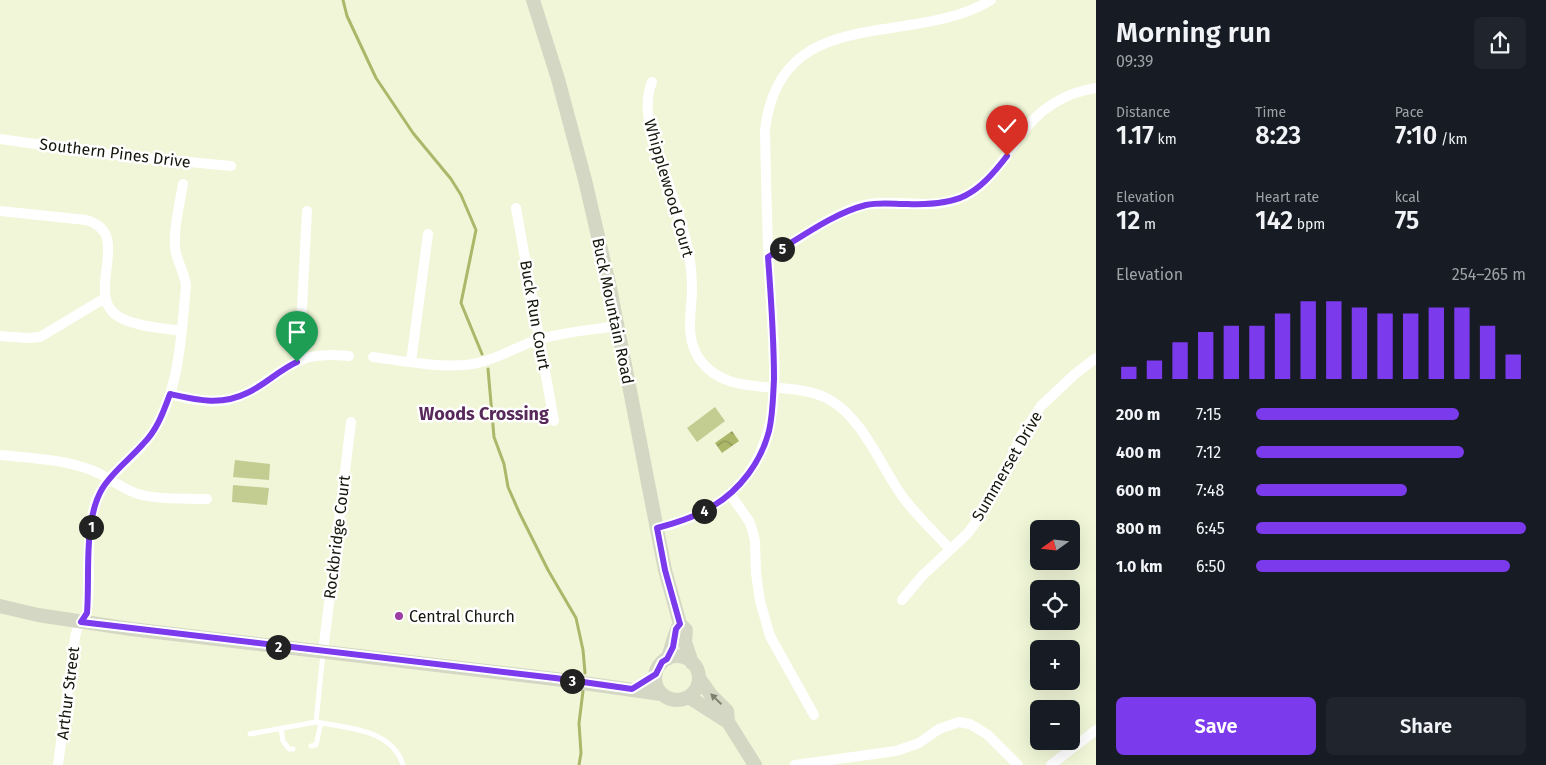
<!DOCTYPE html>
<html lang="en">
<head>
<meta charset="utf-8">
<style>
  :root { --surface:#171b24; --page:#20242c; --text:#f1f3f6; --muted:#9ea1a6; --accent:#7c3aed }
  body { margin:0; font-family:"Fira Sans",sans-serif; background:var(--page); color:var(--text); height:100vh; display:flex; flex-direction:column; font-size:19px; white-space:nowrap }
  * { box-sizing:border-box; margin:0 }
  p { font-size:16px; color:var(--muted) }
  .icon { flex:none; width:28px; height:28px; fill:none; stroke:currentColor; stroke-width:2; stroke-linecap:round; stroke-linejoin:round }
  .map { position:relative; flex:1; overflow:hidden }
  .sheet { display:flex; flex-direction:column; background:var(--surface); width:450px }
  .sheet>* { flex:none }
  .needle { width:32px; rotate:255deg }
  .fabs { position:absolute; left:1030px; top:520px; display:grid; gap:10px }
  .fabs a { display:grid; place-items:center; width:50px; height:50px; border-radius:8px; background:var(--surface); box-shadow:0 5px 20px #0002; font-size:25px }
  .pin { position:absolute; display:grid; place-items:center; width:42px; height:42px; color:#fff; margin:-51px -21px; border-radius:50% 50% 50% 0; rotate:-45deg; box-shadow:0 0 5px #0007 }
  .pin .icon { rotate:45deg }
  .km { position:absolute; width:25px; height:25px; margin:-12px; border-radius:50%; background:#222; color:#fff; font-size:14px; line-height:25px; text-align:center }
  .round { display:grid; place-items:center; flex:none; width:52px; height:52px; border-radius:8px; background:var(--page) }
  .summary { display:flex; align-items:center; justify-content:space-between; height:85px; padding:0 20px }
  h1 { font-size:28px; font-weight:600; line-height:38px }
  .stats { display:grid; grid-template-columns:repeat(3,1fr); gap:8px; height:85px; padding:5px 20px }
  .stats div { display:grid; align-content:center }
  .stats b { font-size:25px; font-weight:600 }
  .stats small { font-size:14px; font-weight:400 }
  .stats p { font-size:14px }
  .chart { height:140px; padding:10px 20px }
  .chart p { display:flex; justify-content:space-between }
  .chart svg { width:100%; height:90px; margin-top:5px; stroke:var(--accent); stroke-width:6 }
  .button { display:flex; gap:10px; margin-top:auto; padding:10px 20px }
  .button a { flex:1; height:58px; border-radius:8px; background:var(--accent); color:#fff; font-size:20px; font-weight:600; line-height:58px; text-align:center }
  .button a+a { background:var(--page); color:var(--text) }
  ul { padding:0 20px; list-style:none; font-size:16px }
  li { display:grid; grid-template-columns:80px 60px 1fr; align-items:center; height:38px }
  li i { height:12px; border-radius:6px; background:var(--accent) }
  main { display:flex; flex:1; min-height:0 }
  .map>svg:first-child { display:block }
  .pitch { fill:#c3cc91 }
  .water { fill:url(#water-waves) }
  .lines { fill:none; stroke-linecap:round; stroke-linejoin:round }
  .stream { stroke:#acb76a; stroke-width:3 }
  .lane { stroke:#fff; stroke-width:5 }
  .street { stroke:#fff; stroke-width:10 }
  .secondary { stroke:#d4d7c3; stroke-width:14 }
  .oneway { fill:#7e8171 }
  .route-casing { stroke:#fff; stroke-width:10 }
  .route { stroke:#7c3aed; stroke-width:6 }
  .poi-dot { fill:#9d3ca3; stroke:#fff; stroke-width:2 }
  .labels { text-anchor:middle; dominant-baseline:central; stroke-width:5; stroke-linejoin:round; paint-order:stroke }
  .street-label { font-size:16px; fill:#15170c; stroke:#fff }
  .poi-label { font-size:16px; fill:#15170c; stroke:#fff; text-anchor:start }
  .neighbourhood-label { font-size:18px; font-weight:bold; fill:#58295b; stroke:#fff }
</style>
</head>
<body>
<main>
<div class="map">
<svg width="1096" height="765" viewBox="0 0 1096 765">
  <defs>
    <pattern id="water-waves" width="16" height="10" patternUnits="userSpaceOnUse" patternTransform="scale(1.25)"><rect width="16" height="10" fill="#acb76a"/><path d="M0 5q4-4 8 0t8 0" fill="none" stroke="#8b9456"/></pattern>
  </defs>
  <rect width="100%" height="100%" fill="#f0f6d7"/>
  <path class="pitch" d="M715,407l10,14 -28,21 -10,-14z
    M235,460l35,4 -1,16 -36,-3z
    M233,485l36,3 -2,17 -35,-3z"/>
  <path class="water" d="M732,431l7,10 -17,12 -7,-10z"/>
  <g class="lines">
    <path class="stream" d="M343,0l4,16 29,62 37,55 38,46 10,16 15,35 -15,73 21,51
      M488,369l6,68 10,27 4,23 11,25 29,58 28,48 7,32 2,23
      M579,765l2,-12 -2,-30 4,-32"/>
    <path class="lane" d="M316,722c31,6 76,7 87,43
      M281,728l2,13 6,8h4
      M250,734l66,-12 7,-69
      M311,746l5,-1 5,-22"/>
    <path class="street" d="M652,82c-4,10 -5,20 -4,30 0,11 5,22 8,33 10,35 25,69 32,105 3,13 4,27 4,41 -1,24 -7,48 8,69 30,41 90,17 130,40 32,18 51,66 72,96 14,19 32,36 48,53
      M0,139l106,15 125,12
      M516,208l38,213
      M0,211l86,9c50,13 -6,77 35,98 18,9 41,10 61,13
      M769,257c27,-16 69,-48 100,-53 36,-6 69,10 103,-12 21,-14 33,-35 47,-55 19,-27 44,-44 77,-49
      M0,336l27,2 13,-1 65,-39
      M373,357c30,4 61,10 92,8 26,-2 48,-17 72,-25 26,-8 54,-10 80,-14
      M297,362l5,-55 5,-96
      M411,362l17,-128
      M170,394c16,4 33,9 50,7 34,-3 55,-32 86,-43 14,-4 28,-3 43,-2
      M0,455c30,3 62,4 91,15 18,6 32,21 51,25 19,5 45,3 65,4
      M730,494l19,27 3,8 3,12 1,32 4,28 10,35 44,79
      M657,529c19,-6 39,-12 56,-23 77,-47 62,-141 57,-217 -3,-53 -4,-106 -5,-159 15,-130 146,-81 226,-130
      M902,600l20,-24 46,-43 10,-14 28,-49 15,-34 20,-30 34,-32 21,-16
      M323,652l28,-230
      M58,765l17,-128c1,-3 2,-7 3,-11 3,-6 9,-9 9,-16 5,-35 -3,-74 9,-109 10,-26 35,-40 51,-61 33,-44 34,-102 39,-155 -2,-14 -10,-25 -11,-38 -2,-17 5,-45 8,-63
      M795,765l101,-14 23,-8 20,-14 20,-7 11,2 18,11 30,30
      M1051,765l45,-35"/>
    <path class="secondary" d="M533,0l25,79 27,101 25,108 55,282 15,54 6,6 -1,12 7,21
      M0,606l38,9 93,14 424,50 106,15
      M655 678a22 22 0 1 1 44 0a22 22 0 1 1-44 0Z
      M667,659c5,-11 7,-26 13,-35
      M699,678l12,17 16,16 1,11
      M689,697l39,25 27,43"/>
  </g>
  <defs><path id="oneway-solid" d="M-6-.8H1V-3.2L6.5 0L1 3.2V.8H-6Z" transform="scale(1.25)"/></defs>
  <use class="oneway" href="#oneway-solid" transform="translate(716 699) rotate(-136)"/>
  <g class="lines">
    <g class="route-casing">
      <path id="route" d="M297,362c-18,8 -32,23 -50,31 -26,13 -50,7 -77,1 -7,19 -13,36 -27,50 -13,15 -31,28 -41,45 -19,33 -12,86 -15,124l-6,9 474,56 77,11 24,-15 6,-12 5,-3 6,-12 3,-18 4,-5 -15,-54 -8,-42c19,-5 39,-11 56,-22 27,-16 48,-44 56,-75 4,-17 4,-35 5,-52 0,-41 -3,-82 -6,-122 31,-18 63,-43 98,-52 13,-3 28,-1 41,-1 52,2 69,-8 100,-48"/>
    </g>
    <use href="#route" class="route"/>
  </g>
  <circle class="poi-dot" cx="399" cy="616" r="5"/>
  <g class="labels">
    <g class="street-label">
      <text transform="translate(115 153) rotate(7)">Southern Pines Drive</text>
      <text transform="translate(669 188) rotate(74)">Whipplewood Court</text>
      <text transform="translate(613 311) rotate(78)">Buck Mountain Road</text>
      <text transform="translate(535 315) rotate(80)">Buck Run Court</text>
      <text transform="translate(1007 466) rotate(-60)">Summerset Drive</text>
      <text transform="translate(337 537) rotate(-83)">Rockbridge Court</text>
      <text transform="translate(68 693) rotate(-83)">Arthur Street</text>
    </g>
    <g class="poi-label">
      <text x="409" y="616">Central Church</text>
    </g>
    <g class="neighbourhood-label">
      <text x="484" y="414">Woods Crossing</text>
    </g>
  </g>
</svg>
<div class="fabs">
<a><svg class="needle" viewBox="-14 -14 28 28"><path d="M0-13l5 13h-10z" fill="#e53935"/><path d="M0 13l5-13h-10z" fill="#9ea1a6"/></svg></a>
<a><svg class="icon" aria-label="locate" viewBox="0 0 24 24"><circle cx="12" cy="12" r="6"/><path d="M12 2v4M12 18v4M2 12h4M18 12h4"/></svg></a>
<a>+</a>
<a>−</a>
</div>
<div class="pin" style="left:297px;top:362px;background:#1e9e55"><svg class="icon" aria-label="arrive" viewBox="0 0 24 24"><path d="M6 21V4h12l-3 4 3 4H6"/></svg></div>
<div class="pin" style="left:1007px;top:156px;background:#d93025"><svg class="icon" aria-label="check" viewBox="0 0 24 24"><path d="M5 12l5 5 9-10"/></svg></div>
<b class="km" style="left:91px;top:527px">1</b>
<b class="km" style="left:278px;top:647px">2</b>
<b class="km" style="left:572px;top:681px">3</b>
<b class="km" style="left:704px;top:511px">4</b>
<b class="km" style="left:782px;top:249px">5</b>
</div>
<section class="sheet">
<div class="summary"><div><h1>Morning run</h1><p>09:39</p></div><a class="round"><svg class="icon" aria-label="share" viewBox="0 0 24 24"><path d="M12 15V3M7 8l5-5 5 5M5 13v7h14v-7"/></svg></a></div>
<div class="stats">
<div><p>Distance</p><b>1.17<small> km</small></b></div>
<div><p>Time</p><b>8:23</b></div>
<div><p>Pace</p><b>7:10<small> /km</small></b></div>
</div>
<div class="stats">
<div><p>Elevation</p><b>12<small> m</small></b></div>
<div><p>Heart rate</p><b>142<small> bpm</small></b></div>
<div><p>kcal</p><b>75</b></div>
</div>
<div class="chart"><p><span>Elevation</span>254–265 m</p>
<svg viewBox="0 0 160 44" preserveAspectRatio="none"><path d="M5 44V38M15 44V35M25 44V26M35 44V21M45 44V18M55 44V18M65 44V12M75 44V6M85 44V6M95 44V9M105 44V12M115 44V12M125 44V9M135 44V9M145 44V18M155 44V32"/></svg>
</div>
<ul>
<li><b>200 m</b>7:15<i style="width:75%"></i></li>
<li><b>400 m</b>7:12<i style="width:77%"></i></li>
<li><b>600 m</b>7:48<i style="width:56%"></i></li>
<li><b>800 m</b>6:45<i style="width:100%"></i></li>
<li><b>1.0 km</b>6:50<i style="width:94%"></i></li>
</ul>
<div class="button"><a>Save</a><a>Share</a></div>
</section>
</main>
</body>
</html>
